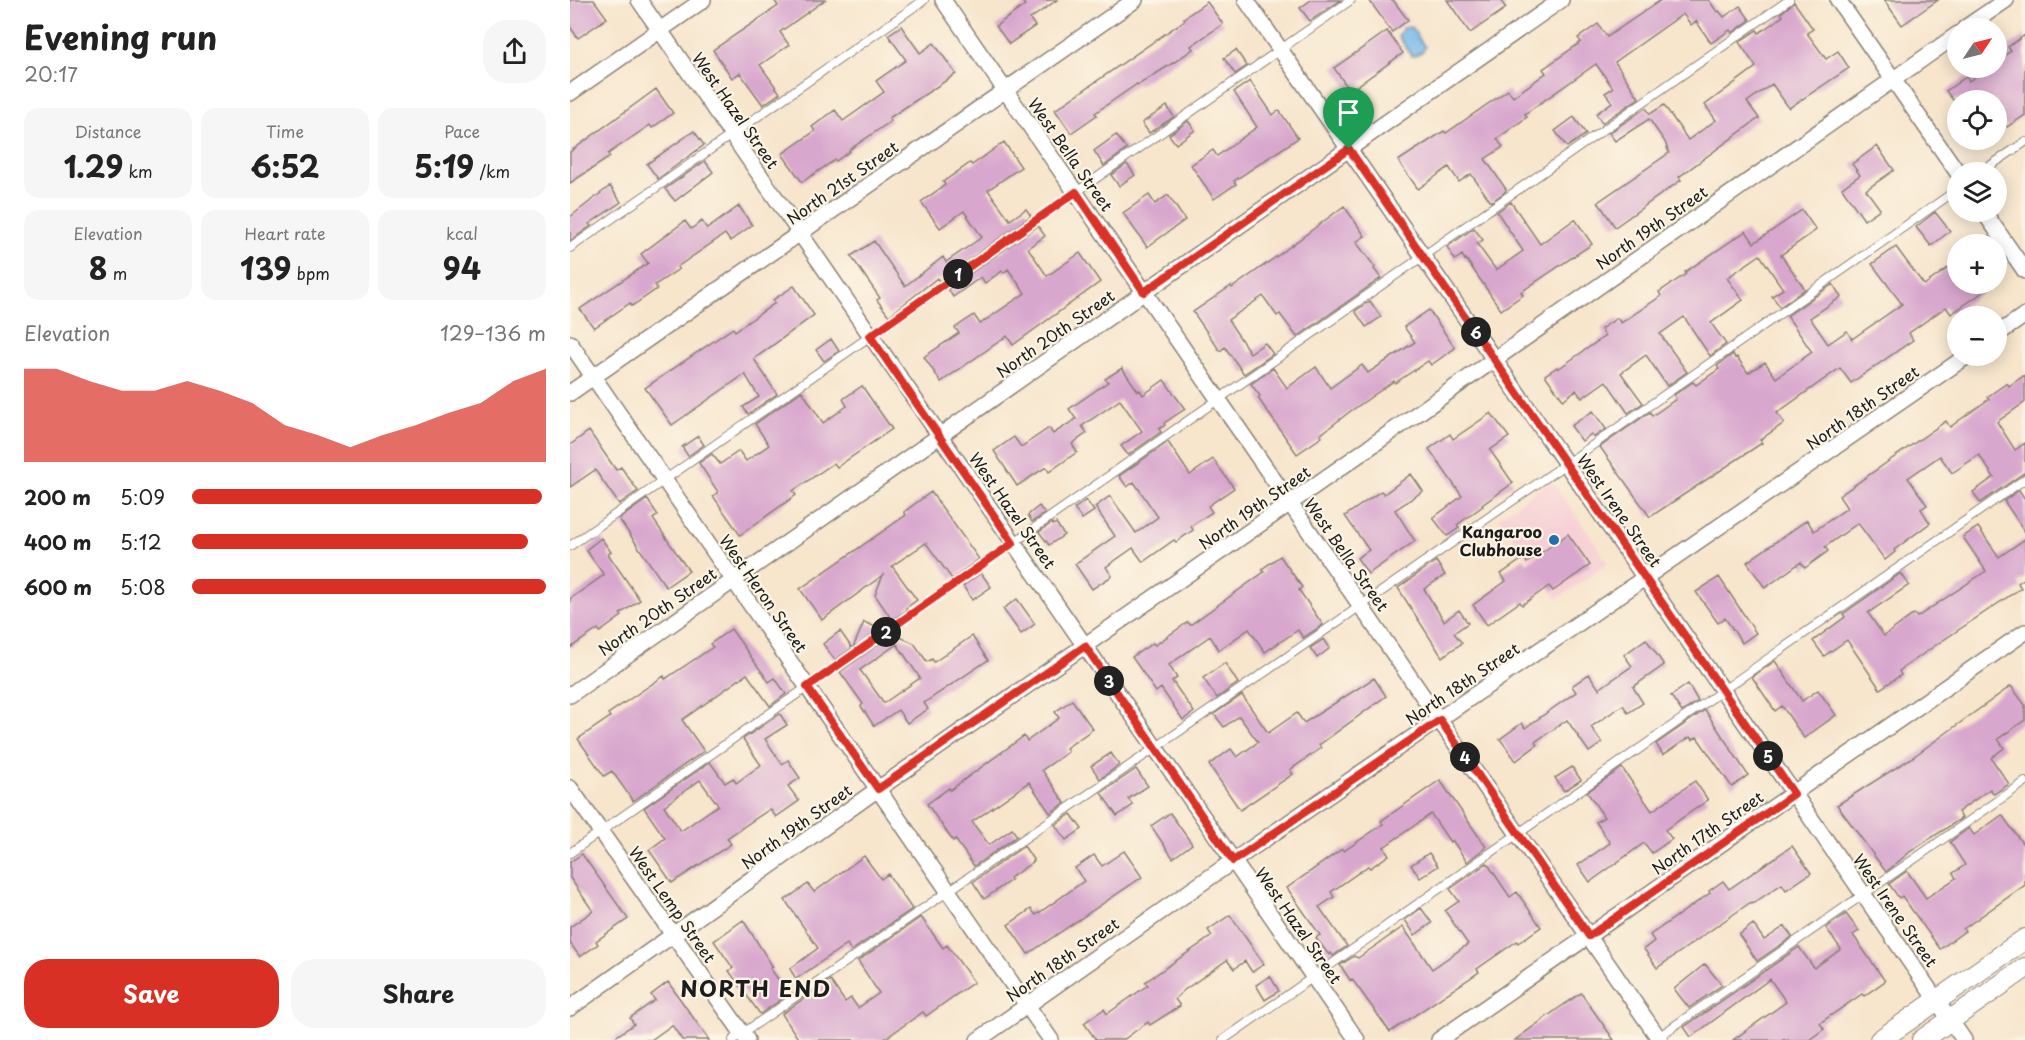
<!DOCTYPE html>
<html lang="en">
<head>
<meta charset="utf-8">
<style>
  :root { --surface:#fff; --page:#f6f6f6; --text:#222; --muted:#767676; --accent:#d93025 }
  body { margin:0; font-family:"Playpen Sans",sans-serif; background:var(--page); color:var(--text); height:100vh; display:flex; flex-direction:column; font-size:22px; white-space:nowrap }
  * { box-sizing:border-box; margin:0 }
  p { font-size:20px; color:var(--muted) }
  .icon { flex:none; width:33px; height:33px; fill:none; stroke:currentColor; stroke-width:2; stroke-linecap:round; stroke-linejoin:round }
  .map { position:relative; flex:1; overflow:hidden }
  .sheet { display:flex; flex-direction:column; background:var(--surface); width:570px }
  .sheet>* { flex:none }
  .needle { width:39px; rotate:55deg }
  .controls { position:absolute; left:1377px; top:18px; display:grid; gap:12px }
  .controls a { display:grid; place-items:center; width:60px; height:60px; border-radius:50%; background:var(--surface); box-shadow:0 3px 15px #0003; font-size:30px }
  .pin { position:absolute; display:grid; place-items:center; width:51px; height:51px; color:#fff; margin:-62px -26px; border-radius:50% 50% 50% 0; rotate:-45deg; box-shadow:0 0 6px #0007 }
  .pin .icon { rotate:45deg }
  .km { position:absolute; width:30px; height:30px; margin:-15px; border-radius:50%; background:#222; color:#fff; font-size:16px; line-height:30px; text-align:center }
  .round { display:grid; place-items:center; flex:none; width:63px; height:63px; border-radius:24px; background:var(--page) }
  .overview { display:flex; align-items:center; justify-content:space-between; height:102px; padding:0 24px }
  h1 { font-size:33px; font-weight:700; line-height:45px }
  .stats { display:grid; grid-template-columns:repeat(3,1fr); gap:9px; height:102px; padding:6px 24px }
  .stats div { display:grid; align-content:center; border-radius:15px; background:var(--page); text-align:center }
  .stats b { font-size:30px; font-weight:700 }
  .stats small { font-size:16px; font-weight:400 }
  .stats p { font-size:16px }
  .chart { height:168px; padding:12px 24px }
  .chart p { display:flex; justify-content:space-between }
  .chart svg { width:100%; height:108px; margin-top:6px; fill:var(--accent); opacity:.7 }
  .cta { display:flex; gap:12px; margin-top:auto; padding:12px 24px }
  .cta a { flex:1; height:69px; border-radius:24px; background:var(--accent); color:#fff; font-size:24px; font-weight:700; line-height:69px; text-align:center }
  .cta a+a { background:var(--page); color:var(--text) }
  ul { padding:0 24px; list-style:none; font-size:20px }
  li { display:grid; grid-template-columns:96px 72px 1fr; align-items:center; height:45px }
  li i { height:15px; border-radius:8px; background:var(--accent) }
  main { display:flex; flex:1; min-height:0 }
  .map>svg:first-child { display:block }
  .built { fill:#f7cfd4 }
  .water { fill:#76b9eb; stroke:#496a84; stroke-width:1.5 }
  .building { fill:#d8a7ce; fill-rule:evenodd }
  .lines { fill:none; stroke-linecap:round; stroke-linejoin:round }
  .service-casing { stroke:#8a8074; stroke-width:10 }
  .minor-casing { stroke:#8a8074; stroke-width:18 }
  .tertiary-casing { stroke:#8a8074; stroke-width:22 }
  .service { stroke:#fff; stroke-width:8 }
  .minor { stroke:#fff; stroke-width:15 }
  .tertiary { stroke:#fff; stroke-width:20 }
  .route-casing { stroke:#fff; stroke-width:12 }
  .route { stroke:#d93025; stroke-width:8 }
  .poi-dot { fill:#1f6fb2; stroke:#fcf5e5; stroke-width:2 }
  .labels { text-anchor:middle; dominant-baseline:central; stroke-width:4.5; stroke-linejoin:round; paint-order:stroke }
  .street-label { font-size:16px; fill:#1c1c1c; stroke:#fcf5e5 }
  .poi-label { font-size:16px; font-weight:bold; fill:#1c1c1c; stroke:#fcf5e5; text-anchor:end }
  .district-label { font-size:22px; font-weight:bold; letter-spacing:1.5px; fill:#1c1c1c; stroke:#fcf5e5 }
</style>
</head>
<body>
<main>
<section class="sheet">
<div class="overview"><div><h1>Evening run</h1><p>20:17</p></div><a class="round"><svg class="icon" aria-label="share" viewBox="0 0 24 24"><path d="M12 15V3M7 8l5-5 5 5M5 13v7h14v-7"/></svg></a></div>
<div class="stats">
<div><p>Distance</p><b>1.29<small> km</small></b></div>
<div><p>Time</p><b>6:52</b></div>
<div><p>Pace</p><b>5:19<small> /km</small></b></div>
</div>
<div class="stats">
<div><p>Elevation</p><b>8<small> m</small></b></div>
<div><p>Heart rate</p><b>139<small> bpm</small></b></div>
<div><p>kcal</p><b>94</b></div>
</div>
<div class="chart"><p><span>Elevation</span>129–136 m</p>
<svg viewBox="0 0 160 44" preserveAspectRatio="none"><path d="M0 44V6L10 6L20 11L30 15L40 15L50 11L60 15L70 20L80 29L90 33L100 38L110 33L120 29L130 24L140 20L150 11L160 6V44z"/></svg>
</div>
<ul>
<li><b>200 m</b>5:09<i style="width:99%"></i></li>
<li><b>400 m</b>5:12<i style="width:95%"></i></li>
<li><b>600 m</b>5:08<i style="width:100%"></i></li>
</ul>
<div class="cta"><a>Save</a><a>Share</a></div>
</section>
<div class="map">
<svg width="1455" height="1040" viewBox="0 0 1455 1040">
  <rect width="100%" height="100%" fill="#fcf5e5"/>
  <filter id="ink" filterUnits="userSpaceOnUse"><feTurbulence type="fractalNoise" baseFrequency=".0167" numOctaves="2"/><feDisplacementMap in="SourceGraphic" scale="12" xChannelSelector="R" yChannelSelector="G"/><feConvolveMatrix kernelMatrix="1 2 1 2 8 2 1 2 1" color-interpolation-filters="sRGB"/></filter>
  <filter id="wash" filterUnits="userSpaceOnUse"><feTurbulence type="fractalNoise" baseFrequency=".008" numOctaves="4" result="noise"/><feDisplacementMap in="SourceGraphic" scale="24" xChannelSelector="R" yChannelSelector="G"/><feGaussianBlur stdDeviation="1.35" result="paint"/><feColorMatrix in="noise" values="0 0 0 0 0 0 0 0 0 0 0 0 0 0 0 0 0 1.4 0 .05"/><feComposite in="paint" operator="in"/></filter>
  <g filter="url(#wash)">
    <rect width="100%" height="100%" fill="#f7e5cc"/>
    <path class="built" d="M981,480l58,83 -52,36 -58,-82z"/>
    <path class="water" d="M841,27l14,20 -3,5 -10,4 -14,-20 5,-8z"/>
    <g id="blocks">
      <path class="building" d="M0,0h24l13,18 -29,20 -8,-11z
        M204,0h51l-45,32 9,13 -29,20 20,28 -17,12 -23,-32 -8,5 -19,-28 65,-44z
        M451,0h36l-27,19 5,7 -26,18 -13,-18 29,-21z
        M741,0h30l-31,21 -10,-13z
        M799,0h24l15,20 -16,12z
        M877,0h53l6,8 -36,25z
        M1091,0h48l8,12 2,-1 5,6 16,-11 10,14 -18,13 -2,-3 -19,13 -15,-22 -5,4 -8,-11 -68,48 24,36 -37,25 -6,-9 16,-12 -7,-9 8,-5 -17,-24 -71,50 2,3 -30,22 6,8 -18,12 21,30 -1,3 -14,10 -20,-28 -12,8 -10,-15 -31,22 -20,-28 46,-30 2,2 62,-43 5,7 33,-24 -3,-4 38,-27 -3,-4 20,-14 9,13z
        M1314,0h54l-36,25z
        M637,2l16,22 -32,22 2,3 -20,14 -35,22 -1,-1 -42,29 2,2 -26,18 -16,-23 130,-90 -1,-2z
        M1224,2l19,27 -6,4 19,26 12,-8 11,17 -60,40 -17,-24 -25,18 12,16 -80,59 2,3 -66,47 -17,-25 71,-49 -4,-11 -16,-23 -34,22 -6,-8 37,-25 4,6 14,-9 24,35 28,-20 -11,-15 51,-38 -17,-25 18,-12 2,3 24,-17 -2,-3z
        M331,26l19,27 14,-10 22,31 -67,44 2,3 -42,29 1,1 -14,10 -1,-1 -33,22 -20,-28 33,-23 -3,-4 23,-17 8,11 41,-29 -8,-11 30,-21 -18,-25z
        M817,31l16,22 -53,38 -16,-23z
        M1455,35v80l-18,12 -11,-14v-13h-43l-7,-9 20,-14 3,4 18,-13h9v-7l15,-10 -3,-4z
        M666,50l11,16 -12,8 -11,-16z
        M680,81l23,34 6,-5 19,28 -64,43 2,3 -22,15 -23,-34 22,-15 4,6 40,-29 -23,-35z
        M86,89l17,24 -21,15 -2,-3 -42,29 2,3 -40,26v-31z
        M597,106l7,11 -25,16 -7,-10z
        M1004,117l12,17 -19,13 -12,-16z
        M618,121l7,9 -19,14 -7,-9z
        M124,131l10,14 -46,34 -11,-15z
        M546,135l11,14 -23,17 -10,-15z
        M434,142l17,25 -33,23 22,30 16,-11 5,7 -92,65 -2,-3 -48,38 -12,-16 3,-2 -29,-42 23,-15 31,45 38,-29 3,5 36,-25 -18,-26 -24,17 -19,-26 24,-17 -2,-3 27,-19 2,2z
        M1307,146l17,24 -28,20 14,19 -16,11 -22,-32 18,-13 -8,-11z
        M135,161l8,11 -38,29 -10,-12z
        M557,164l8,11 -16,11 -8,-11z
        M40,186l11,16 -32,22 2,2 -21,15v-24z
        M579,195l6,9 13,-9 17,25 -38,27 -24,-34z
        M941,202l29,42 35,-25 17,25 -71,48 2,3 -22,15 -35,-51 -1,1 -3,-5 -7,5 -8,-13 27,-19 9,12 -6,4 19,26 27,-19 -26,-39z
        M169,206l13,19 -22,16 -5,-7 -48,33 2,2 -24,16 2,4 -25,17 -2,-3 -36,25 -14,-19 68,-46 -7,-9 44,-33 6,8 11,-8 5,8z
        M774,206l21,30 -9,6 19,25 -1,2 7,9 -84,59 -17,-23 -3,2 -14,-20 -35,24 22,33 15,-10 8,11 -29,20 -19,-27 -5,4 -27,-39 38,-26 1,2 48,-34z
        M1232,210l14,20 -35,25 24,34 -25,18 -8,-11 11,-7 -23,-34 -33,23 16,22 -32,23 15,21 -16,12 -26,-39 -24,17 27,38 -20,14 -21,-31 -25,18 22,30 -15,10 -22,-32 -24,17 -6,-8 -13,10 -18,-25 12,-8 1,2 47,-33 -4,-7 16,-11 4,5 40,-27 -2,-4 27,-18 -1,-2 61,-41 8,12z
        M1365,212l15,19 -19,15 -15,-19z
        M468,226l7,10 -17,12 19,28 33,-23 20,29 -87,63 -6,-9 -66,46 -17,-25 35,-24 -4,-5 19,-13 6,9 45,-31 -17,-24 -4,4 -2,-2 -17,12 -4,-6 -28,20 -5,-8z
        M1326,247l28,38 34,-24v23h37l-44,30 -5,-7 -37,26 4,7 -62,43 -11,-15 -63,45 7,10 -24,17 2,3 -112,74 -50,-70 50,-35 2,4 24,-17 -2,-4 19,-13 3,3 23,-16 -2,-3 16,-12 2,4 2,-1 11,16 17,-11 11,16 36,-26 -25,-36 46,-32 8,13 -31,21 18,26 19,-13 5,8 50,-35 -30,-40z
        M224,286l20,29 -60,44 23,35 -29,20 -5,-7 16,-10 -14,-23 -73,51 -27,-37 88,-60 2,3 40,-28 -2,-3z
        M800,301l11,16 -15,10 -11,-16z
        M859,310l26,38 -24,17 -3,-4 -33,22 -1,-2 -46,32 -28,22 2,2 -25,17 -39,-56 2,-2 -9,-12 22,-16 14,20 29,-21 14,21 32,-23 6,8 47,-31 -11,-15z
        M261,339l8,12 -15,10 -8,-11z
        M552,368l16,23 2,-1 3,5 21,-15 21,29 -21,14 1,2 -6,4 2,3 -33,23 -7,-9 21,-15 -22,-31 -38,26 5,7 -15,11 5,8 -28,20 -3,-5 -29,19 -23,-35 20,-14 7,10 28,-19 4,6 23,-15 -7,-10 39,-27 -3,-3z
        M1455,375v27l-28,20 18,28 10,-7v29l-45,31 -7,-11 21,-15 -15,-22 -27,18 -12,-17 -32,22 19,27 -6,4 9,14 -36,27 1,2 -10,8 -27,-37 -33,24 3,4 -23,17 -4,-6 -36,26 -18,-26 60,-42 7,11 33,-23 -8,-12 107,-75 4,6 39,-28 -2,-2 20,-14 2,3z
        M292,386l30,43 -55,38 -3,-4 -41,28 3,4 -56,40 -27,-39 5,-4 -19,-29 13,-9 8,10 19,-13 7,10 23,-16 -14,-21 47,-33 21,32 24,-17 -4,-7z
        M1023,411l13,18 -12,8 -3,-3 -9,7 -11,-15z
        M921,413l18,24 -19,13 23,33 -31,22 1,1 -26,19 2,3 -12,8 -14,-18 29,-22 -33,-47 21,-15 3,5z
        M19,431l27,39 5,-3 17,24 -19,13 -24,-34 -25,17v-42z
        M128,436l6,9 -16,11 -6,-9z
        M598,442l22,33 23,-16 21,29 -26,18 4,6 -21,14 2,4 -17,12 -2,-2 -31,22 -10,-14 -27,19 6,9 -20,13 -17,-25 40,-28 -20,-29 15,-11 26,37 22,-16 -24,-35 -7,5 -8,-11z
        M841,474l12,17 -28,19 20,31 -47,33 -11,-16 12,-8 -24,-34 36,-25 3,3z
        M1449,490l6,9v33l-21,-31z
        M361,492l48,67 -27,20 -26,-36 -34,23 25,34 -11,8 1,2 -15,10 -17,-25 8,-20 -61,45 -22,-31 106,-74 -2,-3z
        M77,499l11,16 -5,4 36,52 -23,16 -47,-68z
        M516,500l8,11 -12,8 -8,-10z
        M469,506l6,8 -13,8 -4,-7z
        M482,523l1,2 3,-2 8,12 -15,10 -10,-13z
        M1408,527l21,30 26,-18v39l-7,5 3,5 -85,57 -37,26 2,4 -21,14 -33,-49 -23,16 -11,-15 32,-24 -2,-3 58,-41 8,12 -41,28 16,23 30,-22 3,3 69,-46 -23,-34z
        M998,534l22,31 -37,26 -4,-5 -27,19 -2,-3 -33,23 -14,-20 33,-24 -5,-7 23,-16 3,5z
        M31,538l10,14 -3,2 32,46 -20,14 2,2 -22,16 -2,-3 -28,19v-49l34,-24 -18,-25z
        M710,556l22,31 -3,3 24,35 -20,13 -5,-8 -33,22 -16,-23 -30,21 -9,-14 -41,29 8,13 -5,3 22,31 -11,8 -22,-32 -5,4 -24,-35 21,-14 2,2 33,-23 2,3 74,-53 -2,-3z
        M866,561l9,14 -21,14 20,32 15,-11 9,13 -14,10 8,10 -20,14 -44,-69z
        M411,573l10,14 -19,13 -9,-14z
        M1149,577l37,56 -14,10 -17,-25 -7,5 -22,-31z
        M447,599l18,25 -14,10 -18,-25z
        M294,622l16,7 -27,19z
        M161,629l38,53 6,-4 11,16 -16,12 -23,-32 -65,46 22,31 -71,50 -21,-30 -8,5 -26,-37 32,-22 -2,-3 41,-28 15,-10 1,3 48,-32 -3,-3z
        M270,631l12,17 -17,12 -12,-16z
        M323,634l21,9 13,19 5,-3 2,3 38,-26 16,24 -64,43 4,6 -21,14 -9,-13 -24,16 -13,-20 2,-2 -23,-32zM327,644l23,34 -36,25 -24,-33z
        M754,639l6,9 -13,10 -7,-10z
        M1076,639l18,26 -31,22 10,16 -15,10 -5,-8 -32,22 11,16 -13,9 -22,-32 -32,22 2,3 -21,16 -16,-22 22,-16 3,5 51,-36 -4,-6 17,-12 10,15 33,-23 -8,-11z
        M1205,661l27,40 16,-11 18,25 -32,23 -22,-32 -7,5 -23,-34z
        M655,663l13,20 -21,15 -14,-20z
        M804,678l12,18 -67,49 2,3 -31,22 3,4 -53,36 -31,-45 22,-16 6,8 21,-15 -19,-26 -15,11 -10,-13 28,-19 26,38 29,-20 7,10z
        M1118,684l10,17 -16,11 -11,-16z
        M1441,686l14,19v15l-27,19 6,9 -13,10 18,26 -15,10 -4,-5 -32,23 4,6 -51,33 -25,21 -49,-67 76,-48z
        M502,700l21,29 -27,19 2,4 -26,18 23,33 -15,10 -21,-31 -57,40 17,23 23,-16 5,7 -43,30 -19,-27 -2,2 -26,-37 22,-16 1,2 74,-54 3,5 32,-23 -4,-6z
        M1135,710l43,65 -16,12 -35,-50 -5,3 -2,-3 -27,18 -7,-11z
        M210,714l7,11 -22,14 17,25 6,-4 12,18 -12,8 11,15 -23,16 -6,-8 -43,29 4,6 -59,39 -23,-33 16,-12 -21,-30 66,-46 15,21 8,-5 3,5 25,-18 -18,-26zM130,780l18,25 -37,26 -17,-25z
        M541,753l8,12 -19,14 -9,-13z
        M1002,767l9,13 -17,11 -9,-13z
        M1052,768l30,43 43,-30 13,19 -43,30 7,9 -20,14 -8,-10 -54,39 -12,-17 32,-22 -14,-21 8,-5 -17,-25z
        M566,769l12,17 -20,13 5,6 -16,11 -16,-23z
        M870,780l46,67 -19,15 -15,-22 -2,2 -19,-28 -47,33 5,8 -19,13 -2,-2 -37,26 3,5 -15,10 28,39 -14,10 -2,-3 -2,2 -13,-17 4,-3 -33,-47 55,-39 2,2 39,-27 -2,-3z
        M600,813l22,31 -19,14 -22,-32z
        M501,814l11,15 -16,11 -11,-15z
        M1432,815l23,32v38l-62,44 2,2 -25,18 -38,-53 -3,2 -10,-14 18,-13 19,27 30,-20 -3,-5 12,-8 -15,-23 19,-14 5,7z
        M454,846l10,15 -24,17 1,2 -27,19 -11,-17z
        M1222,846l19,27 -25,17 -4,-6 -30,20 -1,-2 -94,66 -13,-19 10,-8 -4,-6 60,-42 -1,-2 14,-10 6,8z
        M554,851l18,26 -114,77 -20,-29 23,-16 5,6 48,-34 -9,-13 19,-13 8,11z
        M859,853l9,13 -18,12 -9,-13z
        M12,854l46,65 -32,22 2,3 -18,13 -10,-14v-16l23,-16 -23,-33v-16z
        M294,856l17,23 7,-5 24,35 -61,42 -4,-7 -51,35 -6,-10 28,-21 -33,-48 23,-16 6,8z
        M917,863l23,34 7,-5 24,35 -23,16 -1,-2 -40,28 2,3 -89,60 -38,-53 -2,1 -10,-15 14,-9 4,2 45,-31 29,42 36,-25 -23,-33 14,-10 -9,-12z
        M851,908l11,15 -17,12 -10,-15z
        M1276,914l13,17 -6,4 32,46 -21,15 -2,-2 -42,29 4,6 -15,11h-76l53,-38 -16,-23 -79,58 -7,-10 115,-80 15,21 27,-19 -15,-21z
        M660,915l34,49 -12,8 -7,-11 -11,8 -7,-9 -44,31 -8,8 5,7 -30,19 -2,-3 -25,18h-27l-12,-17 20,-14 3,5 41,-29 -3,-3 67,-46 -4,-6z
        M351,917l22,31 4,-3 27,37 -48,34 -3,-4 -40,28h-84l-17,-26 48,-34 15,22 6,-4 7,10 21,-15 -21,-32z
        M173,920l30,47 -3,1 19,26 -29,20 -31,-43 4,-3 -19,-27z
        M1183,924l11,16 21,-14 7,11 -35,24 -18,-26z
        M1135,964l17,21 -33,23 -15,-19z
        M700,976l9,15 -14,9 -9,-15z
        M98,982l41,58h-27l-10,-15 -21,15h-40l23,-16 -4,-6 25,-18 -4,-5z
        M1011,993l33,47h-99l41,-30z"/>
    </g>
  </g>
  <g filter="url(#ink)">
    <use href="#blocks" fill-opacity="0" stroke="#8a8074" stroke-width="1.5"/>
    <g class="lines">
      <g class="service-casing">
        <path id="service" d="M1411,172l44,-30
          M0,248l354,-248
          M0,546l781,-546
          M0,853l1219,-853
          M1087,1038l368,-256
          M163,1040l850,-588 375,-263
          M653,1040l802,-561"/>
      </g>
      <g class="minor-casing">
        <path id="minor" d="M69,0l718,1040
          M373,0l717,1040
          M676,0l718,1040
          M1268,0l120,173
          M1395,28l41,-28
          M0,93l133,-93
          M1414,212l41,59
          M1426,335l29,-20
          M0,343l481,697
          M0,393l565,-393
          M0,695l991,-695
          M0,788l177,252
          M0,1008l308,-219 395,-274 685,-481
          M408,1040l255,-179 734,-505
          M869,1040l586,-408"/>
      </g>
      <g class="tertiary-casing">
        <path id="tertiary" d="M1310,1040l145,-101
          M1352,1040l103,-72"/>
      </g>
      <use href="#service" class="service"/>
      <use href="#minor" class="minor"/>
      <use href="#tertiary" class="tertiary"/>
    </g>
  </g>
  <g class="lines" filter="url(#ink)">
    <g class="route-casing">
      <path id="route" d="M779,149l445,645 -205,142 -149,-216 -207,141 -148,-215 -207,143 -71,-102 206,-144 -143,-207 206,-144 68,100z"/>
    </g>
    <use href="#route" class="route"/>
  </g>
  <circle class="poi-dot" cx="984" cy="540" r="6"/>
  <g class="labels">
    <g class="street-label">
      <text transform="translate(166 110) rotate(55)">West Hazel Street</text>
      <text transform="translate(501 154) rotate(55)">West Bella Street</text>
      <text transform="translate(272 182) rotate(-35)">North 21st Street</text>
      <text transform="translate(1081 227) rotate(-35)">North 19th Street</text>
      <text transform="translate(485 333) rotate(-35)">North 20th Street</text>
      <text transform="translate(1292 407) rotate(-35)">North 18th Street</text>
      <text transform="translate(684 507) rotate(-35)">North 19th Street</text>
      <text transform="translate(443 510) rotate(55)">West Hazel Street</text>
      <text transform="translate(1050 510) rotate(55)">West Irene Street</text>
      <text transform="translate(777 554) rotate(55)">West Bella Street</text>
      <text transform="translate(194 593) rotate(55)">West Heron Street</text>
      <text transform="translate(87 611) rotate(-35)">North 20th Street</text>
      <text transform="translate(892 683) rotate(-34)">North 18th Street</text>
      <text transform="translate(226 826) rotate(-36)">North 19th Street</text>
      <text transform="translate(1137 832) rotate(-35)">North 17th Street</text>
      <text transform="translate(103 904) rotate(55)">West Lemp Street</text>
      <text transform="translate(1326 910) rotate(55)">West Irene Street</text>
      <text transform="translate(729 925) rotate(55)">West Hazel Street</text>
      <text transform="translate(492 959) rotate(-35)">North 18th Street</text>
    </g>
    <g class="poi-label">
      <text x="972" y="531">Kangaroo<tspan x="972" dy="18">Clubhouse</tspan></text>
    </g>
    <g class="district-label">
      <text x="186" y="987">NORTH END</text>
    </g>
  </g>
</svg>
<div class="controls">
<a><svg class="needle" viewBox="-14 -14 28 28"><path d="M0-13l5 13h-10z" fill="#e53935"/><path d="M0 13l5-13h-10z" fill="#767676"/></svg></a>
<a><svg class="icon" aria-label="locate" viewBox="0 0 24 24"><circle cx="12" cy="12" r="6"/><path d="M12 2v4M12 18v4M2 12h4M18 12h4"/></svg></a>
<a><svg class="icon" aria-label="layers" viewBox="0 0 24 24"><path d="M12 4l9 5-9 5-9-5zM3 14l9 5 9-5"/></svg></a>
<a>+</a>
<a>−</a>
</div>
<div class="pin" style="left:779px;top:149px;background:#1e9e55"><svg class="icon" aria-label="arrive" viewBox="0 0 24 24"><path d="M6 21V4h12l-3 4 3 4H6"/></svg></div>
<b class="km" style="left:388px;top:274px">1</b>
<b class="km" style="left:316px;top:632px">2</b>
<b class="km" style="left:539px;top:681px">3</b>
<b class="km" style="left:895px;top:757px">4</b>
<b class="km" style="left:1198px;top:756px">5</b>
<b class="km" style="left:906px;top:332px">6</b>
</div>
</main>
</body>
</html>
